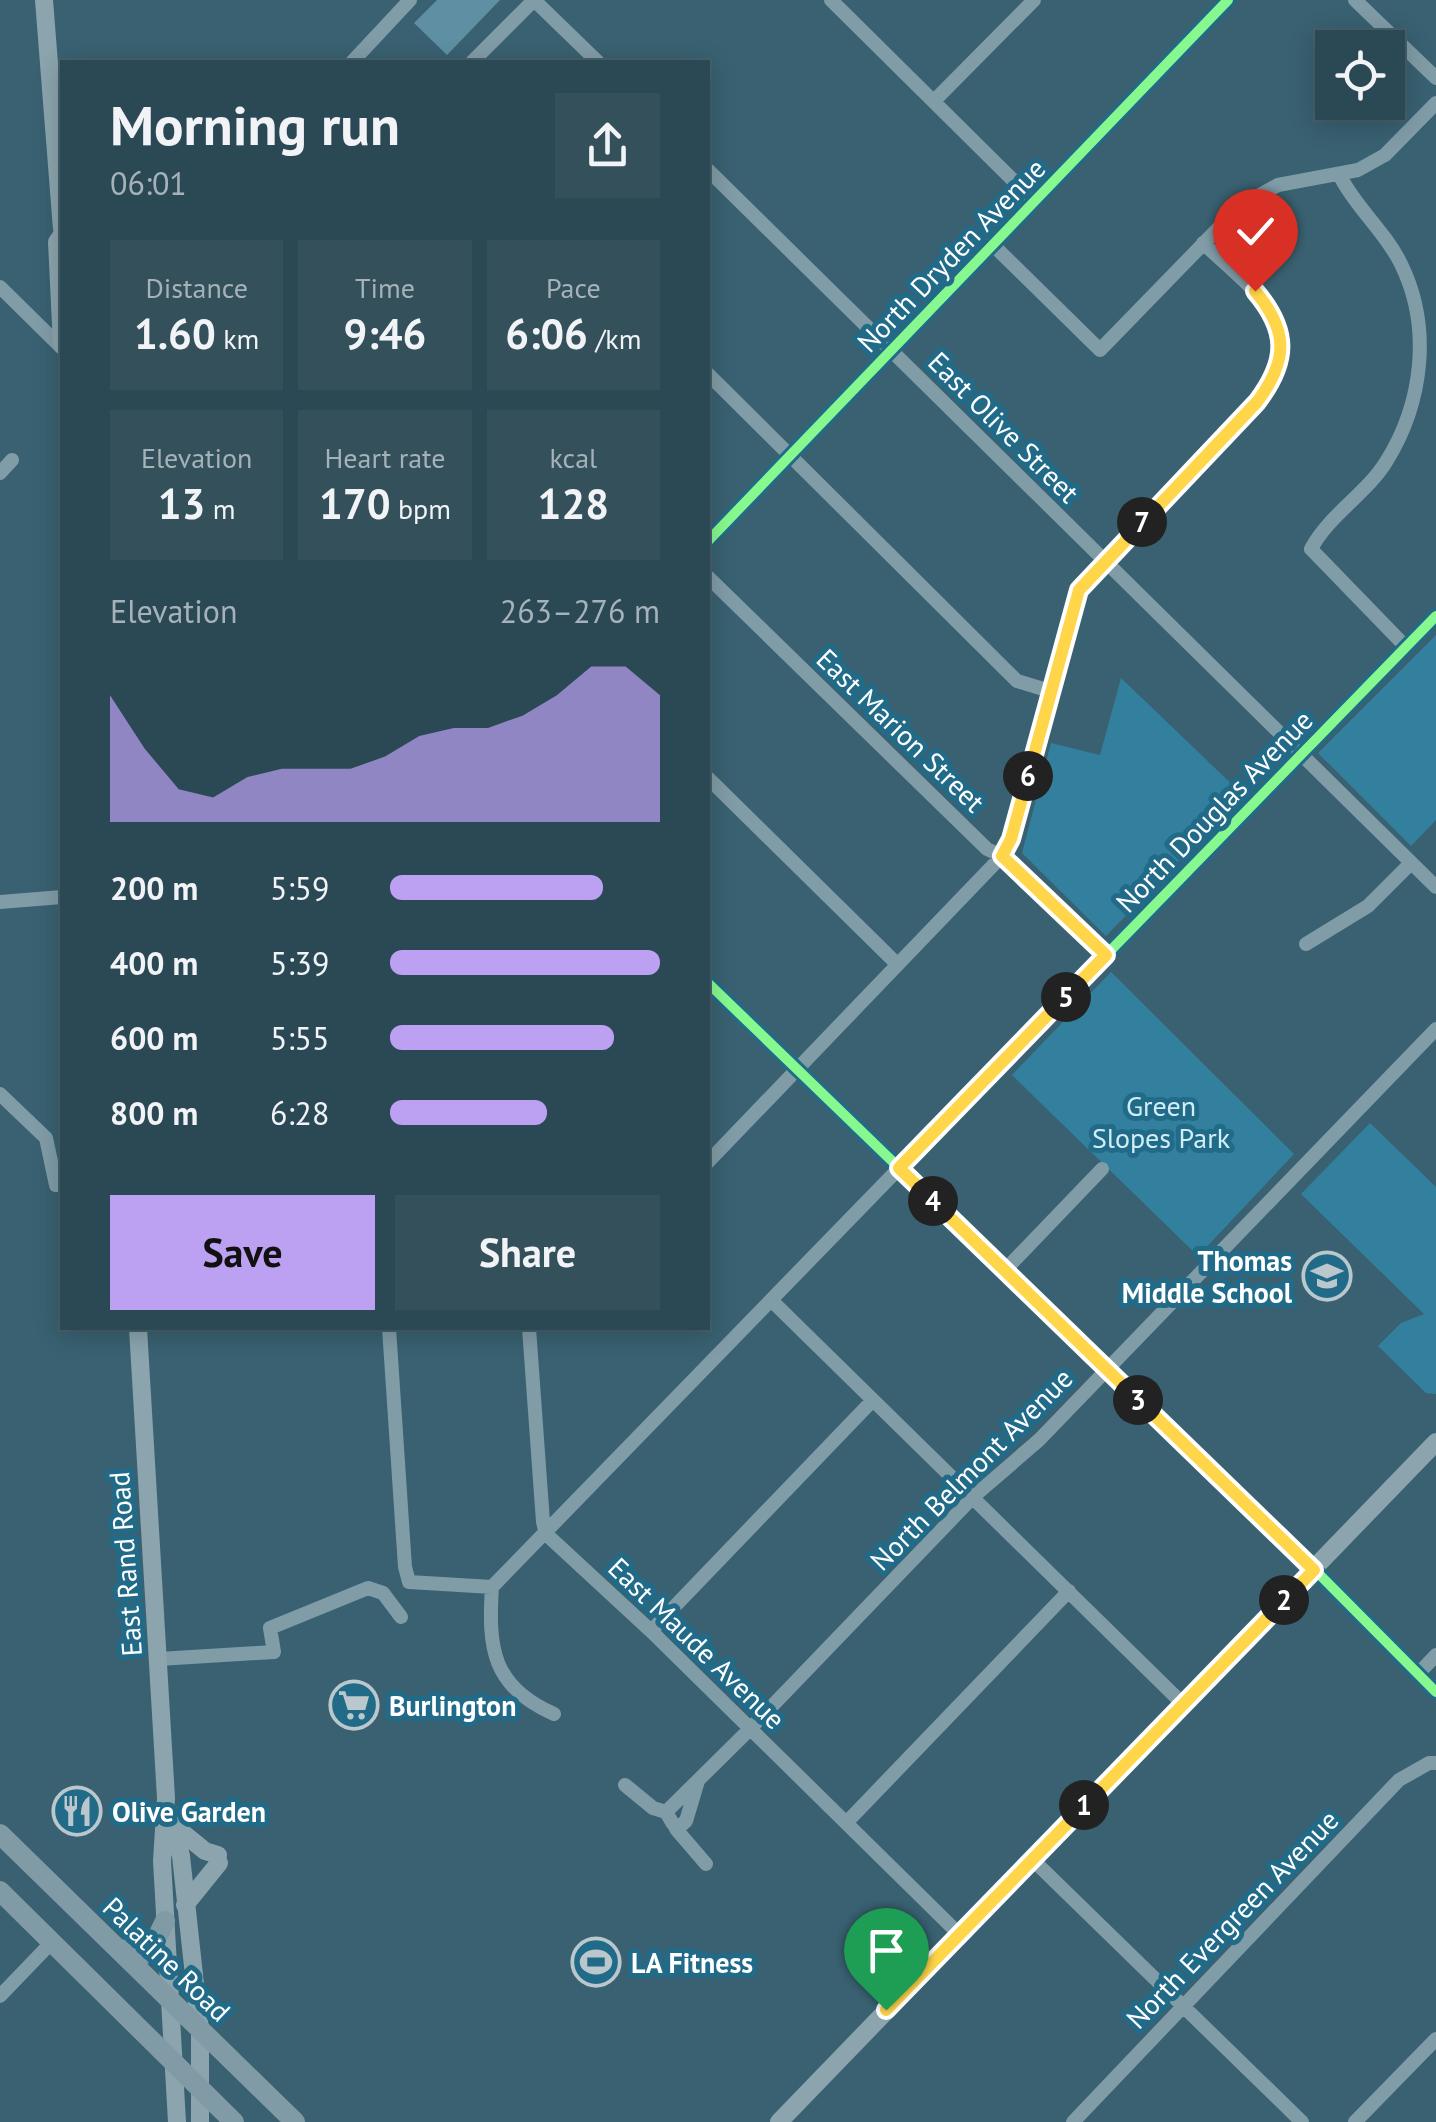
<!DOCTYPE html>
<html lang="en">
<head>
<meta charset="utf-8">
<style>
  :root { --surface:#2b4955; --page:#33505b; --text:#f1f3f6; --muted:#a6b2b9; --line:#47616c; --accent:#bca0f2 }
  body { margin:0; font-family:"PT Sans",sans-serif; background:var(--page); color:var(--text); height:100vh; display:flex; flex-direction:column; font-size:38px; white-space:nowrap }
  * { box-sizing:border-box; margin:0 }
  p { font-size:32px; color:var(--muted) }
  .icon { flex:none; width:55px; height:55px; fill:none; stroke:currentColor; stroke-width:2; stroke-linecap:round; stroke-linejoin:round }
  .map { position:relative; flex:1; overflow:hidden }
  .panel { position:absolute; left:60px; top:60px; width:650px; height:1270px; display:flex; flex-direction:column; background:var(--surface); border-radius:0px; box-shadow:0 5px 25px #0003,0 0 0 2px var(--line) }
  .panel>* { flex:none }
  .buttons { position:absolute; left:1315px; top:30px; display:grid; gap:20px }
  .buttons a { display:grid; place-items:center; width:90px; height:90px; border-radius:0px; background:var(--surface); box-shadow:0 5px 25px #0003,0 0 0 2px var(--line); font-size:50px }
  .pin { position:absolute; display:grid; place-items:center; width:85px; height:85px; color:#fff; margin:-102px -42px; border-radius:50% 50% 50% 0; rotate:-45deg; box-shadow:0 0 10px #0007 }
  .pin .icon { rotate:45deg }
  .km { position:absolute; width:50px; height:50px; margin:-25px; border-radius:50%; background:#222; color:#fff; font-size:28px; line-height:50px; text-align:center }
  .round { display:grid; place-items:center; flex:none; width:105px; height:105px; border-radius:0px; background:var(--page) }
  .head { display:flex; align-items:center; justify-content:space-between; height:170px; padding:0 50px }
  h1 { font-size:55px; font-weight:800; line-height:75px }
  .metrics { display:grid; grid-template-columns:repeat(3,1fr); gap:15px; height:170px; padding:10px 50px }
  .metrics div { display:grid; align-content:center; border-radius:0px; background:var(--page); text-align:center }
  .metrics b { font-size:42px; font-weight:800 }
  .metrics small { font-size:28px; font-weight:400 }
  .metrics p { font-size:28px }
  .chart { height:280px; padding:20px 50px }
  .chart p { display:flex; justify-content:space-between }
  .chart svg { width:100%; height:180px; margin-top:10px; fill:var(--accent); opacity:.7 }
  .button { display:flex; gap:20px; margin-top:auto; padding:20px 50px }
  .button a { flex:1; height:115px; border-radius:0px; background:var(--accent); color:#111; font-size:40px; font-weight:800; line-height:115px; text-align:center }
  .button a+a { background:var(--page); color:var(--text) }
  ul { padding:0 50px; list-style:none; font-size:32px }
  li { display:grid; grid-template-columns:160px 120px 1fr; align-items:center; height:75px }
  li i { height:25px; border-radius:12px; background:var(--accent) }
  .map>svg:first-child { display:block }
  .green { fill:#33809e }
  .water { fill:#5e8fa3 }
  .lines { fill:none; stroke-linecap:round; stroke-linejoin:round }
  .minor { stroke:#809ca7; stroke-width:14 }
  .major { stroke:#8ba4ad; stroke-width:18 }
  .highway { stroke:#809ba5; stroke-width:20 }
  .cycleway-casing { stroke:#216b89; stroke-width:16 }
  .cycleway { stroke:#87f88f; stroke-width:10 }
  .route-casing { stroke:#fff; stroke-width:20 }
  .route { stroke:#ffd54a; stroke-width:12 }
  .labels { text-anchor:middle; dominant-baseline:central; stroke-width:10; stroke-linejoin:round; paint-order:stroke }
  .street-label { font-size:28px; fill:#fff; stroke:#216b89 }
  .park-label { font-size:28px; fill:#d1eef8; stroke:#216b89 }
  .poi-label { font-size:28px; font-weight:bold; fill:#fff; stroke:#216b89; text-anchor:start }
</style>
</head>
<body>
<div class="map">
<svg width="1436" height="2122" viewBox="0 0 1436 2122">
  <rect width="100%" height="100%" fill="#396171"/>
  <path class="green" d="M1436,635v185l-25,26 -93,-93z
    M1121,678l122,117 -137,141 -84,-83 29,-110 49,12z
    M1111,972l183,182 -96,102 -186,-181z
    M1370,1123l66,64v207l-10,-1 -48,-47 23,-23 23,-9 -123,-120z"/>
  <path class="water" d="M437,0h63l-53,55 -33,-32z"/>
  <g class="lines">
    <path class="minor" d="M831,0l203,201
      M1355,0l81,78
      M352,62l58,-62
      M472,62l62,-62 64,62
      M934,101l100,-101
      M708,170l728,717
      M1340,176c16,32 45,55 61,88 31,63 22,139 -15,198 -20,32 -58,54 -75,87l95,98
      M992,244l108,106 140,-144 38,-21 80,-15 27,-15 51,-52
      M0,287l62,61
      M708,374l309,307 33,10
      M0,473l12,-13
      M708,541l520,-541
      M708,577l279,272 15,7 104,99
      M708,778l189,186
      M0,902l62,-5
      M1306,944l62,-38 43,-43
      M708,983l606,586 122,123
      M0,1094l46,44 10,47h6
      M708,1162l294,-306 9,-17 68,-248 178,-189c56,-75 -1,-109 -54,-159
      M1005,1270l97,-101
      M773,1302l409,401
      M389,1328l16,239 4,15 83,5
      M529,1328l14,194 3,12 105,97 308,303
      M492,1587l944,-971
      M492,1587c-4,61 0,100 62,127
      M651,1631l222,-231
      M159,1659l115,-7 -4,-24 98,-40 15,5 18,24
      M1418,1674l18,-19
      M698,1781l-12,40 -6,5 -7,-2 -7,-12 84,-83 223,-232 66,-57 397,-411
      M625,1785l28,23 13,4
      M847,1822l222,-231
      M676,1825v4l30,35
      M1032,1859l270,263
      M0,1996l51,-53
      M1073,2122l326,-342 30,-17h7
      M1355,2122l81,-83"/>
    <path class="major" d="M44,0l18,229
      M62,235l-5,7 5,103
      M138,1328l28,470 -4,63 15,261
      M170,1813l11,43 19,174v92
      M173,1825l32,26 13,4
      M185,1905l34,-42
      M779,2122l657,-680"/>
    <path class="highway" d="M0,1834l295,288
      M0,1891l234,231
      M120,1949l19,7 11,-4 15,-31"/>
    <g class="cycleway-casing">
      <path id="cycleway" d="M708,541l520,-541
        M708,983l606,586 122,123
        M899,1168l537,-552"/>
    </g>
    <use href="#cycleway" class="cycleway"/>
  </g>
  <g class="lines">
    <g class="route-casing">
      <path id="route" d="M886,2010l428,-440 -415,-402 207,-213 -104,-99 9,-17 68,-249 178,-188c31,-41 32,-71 -2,-111"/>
    </g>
    <use href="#route" class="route"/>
  </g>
  <defs>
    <g id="school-ring" transform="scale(2.5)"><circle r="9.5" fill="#216b89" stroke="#bac8cd" stroke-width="1.5"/><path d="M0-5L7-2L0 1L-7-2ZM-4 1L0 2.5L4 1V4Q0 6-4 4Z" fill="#bac8cd"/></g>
    <g id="supermarket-ring" transform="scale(2.5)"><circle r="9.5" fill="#216b89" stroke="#bac8cd" stroke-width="1.5"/><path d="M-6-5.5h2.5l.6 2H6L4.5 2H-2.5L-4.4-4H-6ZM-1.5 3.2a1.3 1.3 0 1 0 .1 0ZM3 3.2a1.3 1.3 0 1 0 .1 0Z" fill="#bac8cd"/></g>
    <g id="restaurant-ring" transform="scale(2.5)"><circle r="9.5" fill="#216b89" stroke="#bac8cd" stroke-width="1.5"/><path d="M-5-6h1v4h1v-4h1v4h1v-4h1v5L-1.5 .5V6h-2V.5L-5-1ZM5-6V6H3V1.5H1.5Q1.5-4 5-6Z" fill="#bac8cd"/></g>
    <g id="stadium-ring" transform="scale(2.5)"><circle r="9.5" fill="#216b89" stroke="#bac8cd" stroke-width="1.5"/><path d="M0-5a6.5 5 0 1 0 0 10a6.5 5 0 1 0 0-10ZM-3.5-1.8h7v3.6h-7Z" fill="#bac8cd"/></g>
  </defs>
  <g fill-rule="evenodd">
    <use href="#school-ring" x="1327" y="1276"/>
    <use href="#supermarket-ring" x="354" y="1705"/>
    <use href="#restaurant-ring" x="77" y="1811"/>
    <use href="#stadium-ring" x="596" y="1962"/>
  </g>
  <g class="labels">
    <g class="street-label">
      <text transform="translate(951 255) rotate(-46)">North Dryden Avenue</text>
      <text transform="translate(1004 427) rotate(45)">East Olive Street</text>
      <text transform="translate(901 730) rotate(44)">East Marion Street</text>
      <text transform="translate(1214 811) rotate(-46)">North Douglas Avenue</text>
      <text transform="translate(971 1469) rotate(-45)">North Belmont Avenue</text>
      <text transform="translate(125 1564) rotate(-94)">East Rand Road</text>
      <text transform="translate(697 1643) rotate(44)">East Maude Avenue</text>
      <text transform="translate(1232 1919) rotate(-46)">North Evergreen Avenue</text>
      <text transform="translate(167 1959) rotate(44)">Palatine Road</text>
    </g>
    <g class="park-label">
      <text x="1161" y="1105">Green<tspan x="1161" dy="32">Slopes Park</tspan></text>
    </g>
    <g class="poi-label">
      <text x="1292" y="1260" text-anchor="end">Thomas<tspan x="1292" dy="32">Middle School</tspan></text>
      <text x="389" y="1705">Burlington</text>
      <text x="112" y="1811">Olive Garden</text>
      <text x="631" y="1962">LA Fitness</text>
    </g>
  </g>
</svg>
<div class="buttons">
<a><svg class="icon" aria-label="locate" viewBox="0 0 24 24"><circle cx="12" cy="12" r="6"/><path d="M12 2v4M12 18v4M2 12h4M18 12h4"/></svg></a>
</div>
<div class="pin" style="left:886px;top:2010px;background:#1e9e55"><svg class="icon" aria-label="arrive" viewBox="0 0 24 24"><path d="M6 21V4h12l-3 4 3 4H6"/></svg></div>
<div class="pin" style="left:1255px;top:291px;background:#d93025"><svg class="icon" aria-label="check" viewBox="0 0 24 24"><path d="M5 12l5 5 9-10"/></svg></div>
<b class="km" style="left:1084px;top:1805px">1</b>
<b class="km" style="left:1284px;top:1600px">2</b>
<b class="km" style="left:1138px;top:1400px">3</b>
<b class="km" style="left:933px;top:1201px">4</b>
<b class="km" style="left:1066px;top:997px">5</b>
<b class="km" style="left:1028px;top:776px">6</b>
<b class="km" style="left:1142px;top:522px">7</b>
<section class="panel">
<div class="head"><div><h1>Morning run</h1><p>06:01</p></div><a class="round"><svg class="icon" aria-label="share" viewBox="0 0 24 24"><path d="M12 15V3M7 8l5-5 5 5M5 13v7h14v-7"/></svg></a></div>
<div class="metrics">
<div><p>Distance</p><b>1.60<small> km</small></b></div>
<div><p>Time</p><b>9:46</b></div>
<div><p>Pace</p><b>6:06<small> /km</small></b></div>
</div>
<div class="metrics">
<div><p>Elevation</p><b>13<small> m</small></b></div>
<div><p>Heart rate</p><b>170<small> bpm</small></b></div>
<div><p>kcal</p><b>128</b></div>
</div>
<div class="chart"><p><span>Elevation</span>263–276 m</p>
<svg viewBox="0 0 160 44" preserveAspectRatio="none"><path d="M0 44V13L10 26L20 36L30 38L40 33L50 31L60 31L70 31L80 28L90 23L100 21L110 21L120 18L130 13L140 6L150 6L160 13V44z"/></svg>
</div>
<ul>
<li><b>200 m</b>5:59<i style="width:79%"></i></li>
<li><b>400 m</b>5:39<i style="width:100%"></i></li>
<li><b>600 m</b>5:55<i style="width:83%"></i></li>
<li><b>800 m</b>6:28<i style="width:58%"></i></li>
</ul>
<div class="button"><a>Save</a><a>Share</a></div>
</section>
</div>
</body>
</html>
